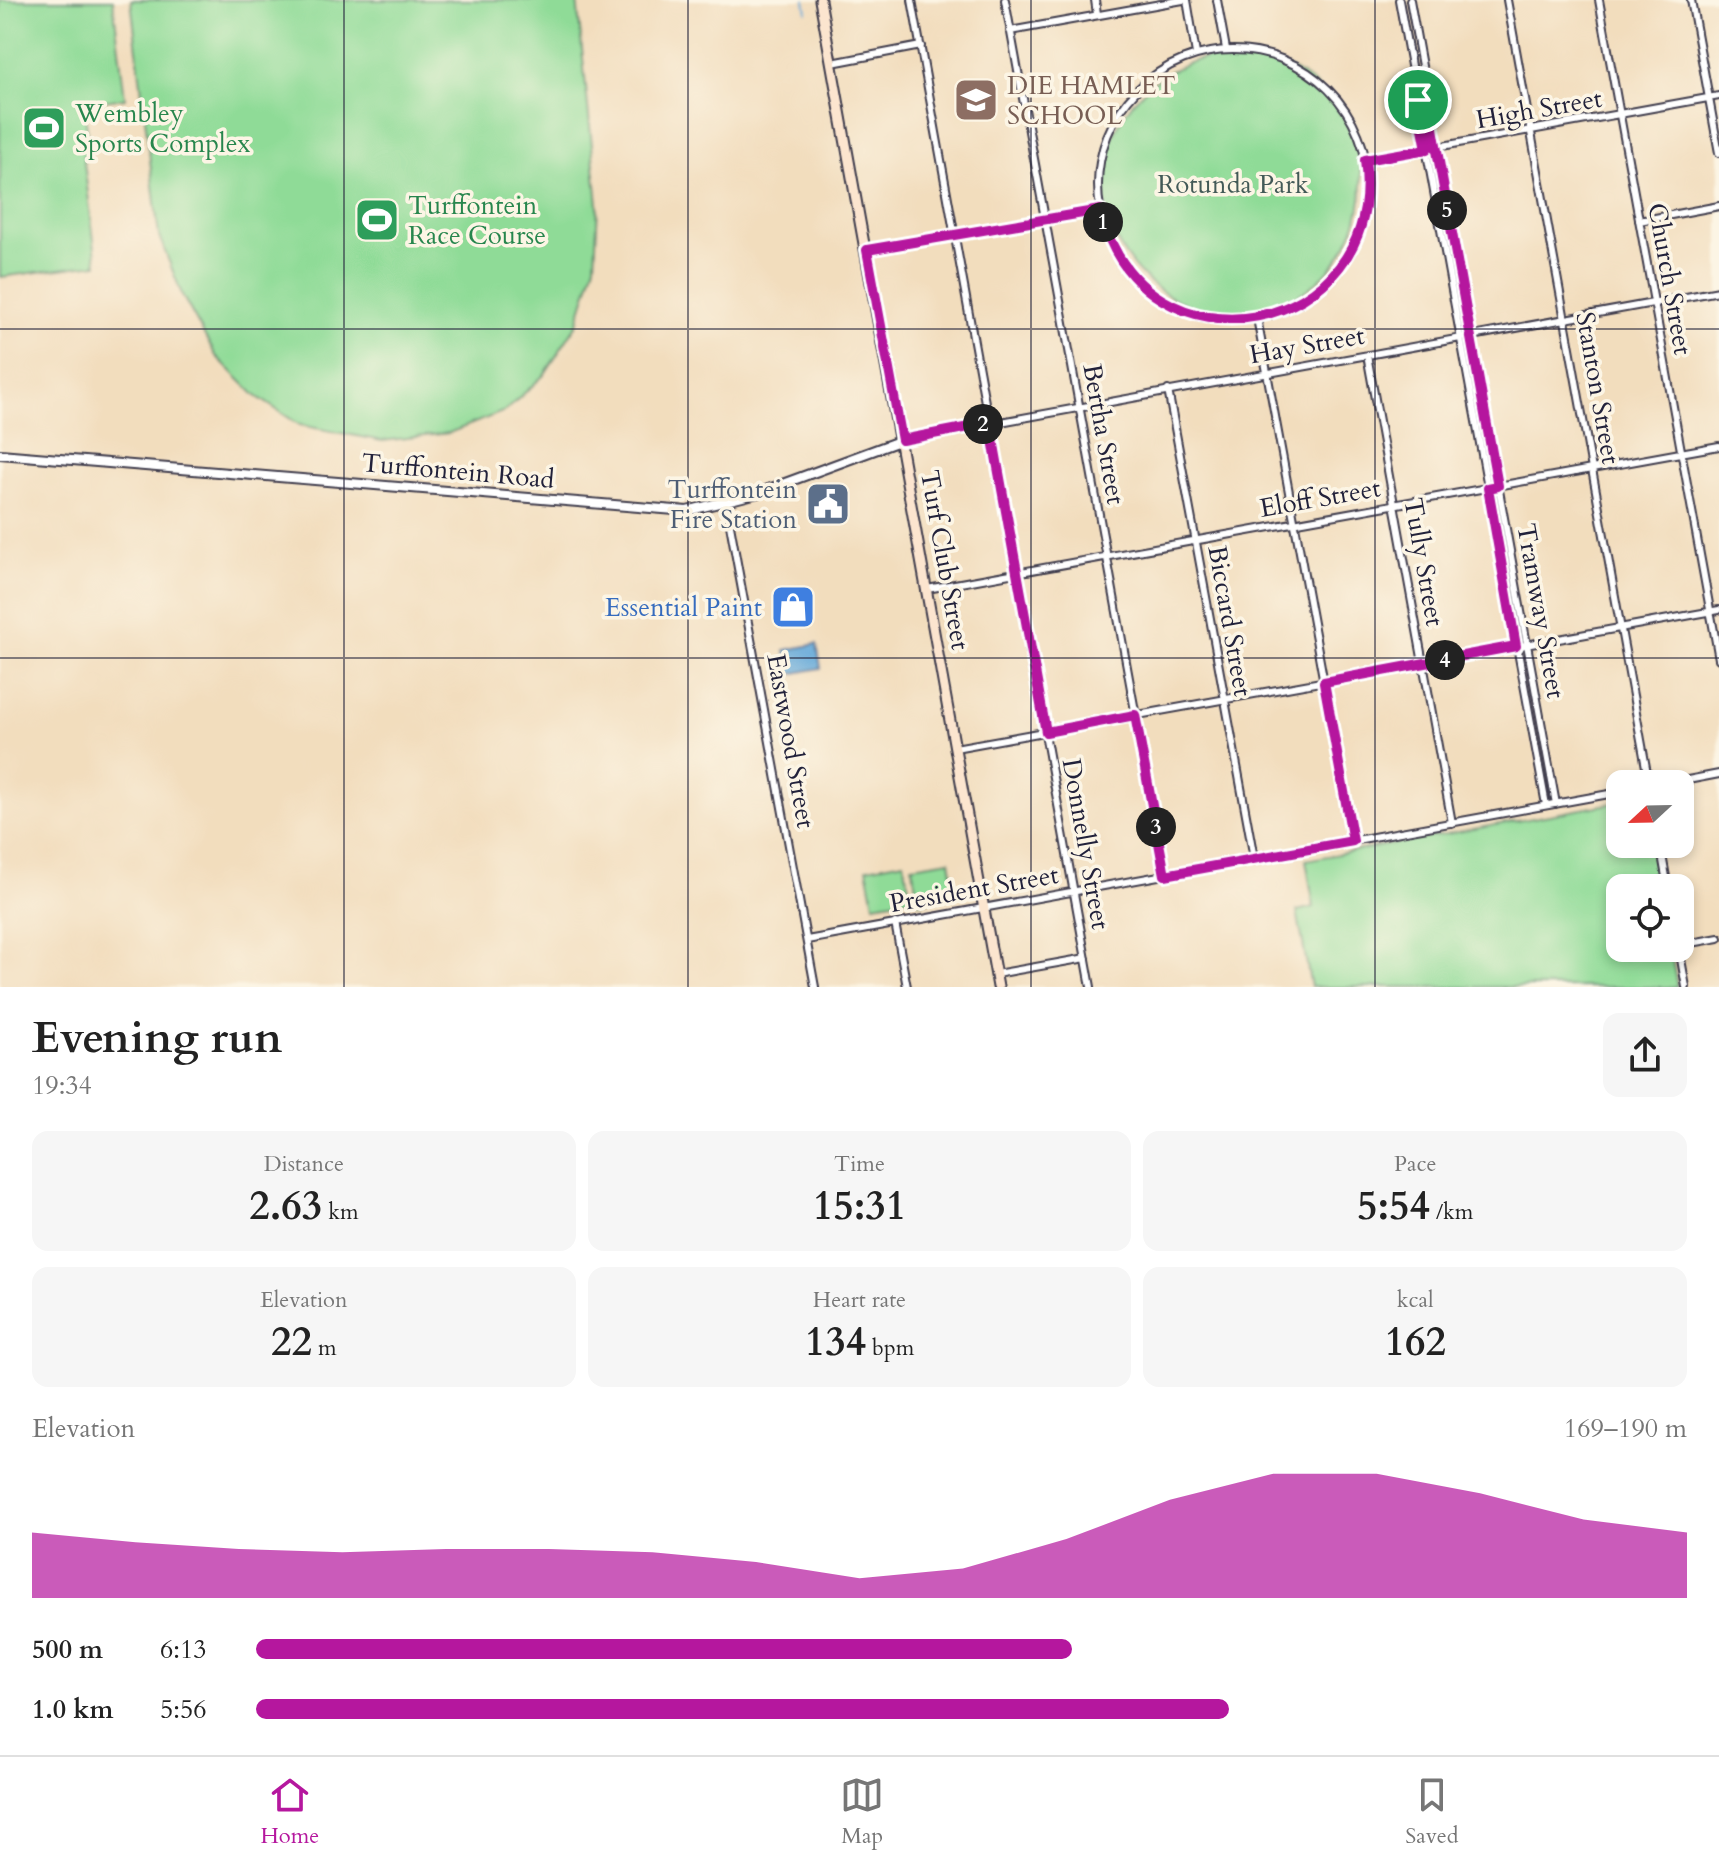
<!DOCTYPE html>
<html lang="en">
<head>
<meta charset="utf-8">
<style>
  :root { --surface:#fff; --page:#f6f6f6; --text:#222; --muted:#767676; --line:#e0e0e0; --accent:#b5179e }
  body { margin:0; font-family:Cardo,serif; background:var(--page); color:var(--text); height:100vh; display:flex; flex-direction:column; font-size:30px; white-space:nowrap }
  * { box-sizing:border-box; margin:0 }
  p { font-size:26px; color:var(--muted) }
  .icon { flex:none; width:44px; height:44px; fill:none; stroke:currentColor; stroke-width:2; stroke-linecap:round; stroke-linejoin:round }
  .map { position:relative; height:987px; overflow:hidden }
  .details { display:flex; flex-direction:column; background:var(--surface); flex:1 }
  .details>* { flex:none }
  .needle { width:52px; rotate:248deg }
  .buttons { position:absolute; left:1606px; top:770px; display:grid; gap:16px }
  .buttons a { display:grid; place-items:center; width:88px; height:88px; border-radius:16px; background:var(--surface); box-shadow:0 4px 12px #0003; font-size:40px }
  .pin { position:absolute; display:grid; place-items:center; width:68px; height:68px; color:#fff; margin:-34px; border:4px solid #fff; border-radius:50%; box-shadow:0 2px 8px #0007 }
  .km { position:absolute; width:40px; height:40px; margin:-20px; border-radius:50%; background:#222; color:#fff; font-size:22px; line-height:40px; text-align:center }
  .round { display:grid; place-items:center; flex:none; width:84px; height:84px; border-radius:16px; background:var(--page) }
  .summary { display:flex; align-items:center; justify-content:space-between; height:136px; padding:0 32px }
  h1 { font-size:44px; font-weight:800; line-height:60px }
  .figures { display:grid; grid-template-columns:repeat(3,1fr); gap:12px; height:136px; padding:8px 32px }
  .figures div { display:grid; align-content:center; border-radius:16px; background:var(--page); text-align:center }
  .figures b { font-size:40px; font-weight:800 }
  .figures small { font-size:22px; font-weight:400 }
  .figures p { font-size:22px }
  .chart { height:224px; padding:16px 32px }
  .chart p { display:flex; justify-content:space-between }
  .chart svg { width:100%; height:144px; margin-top:8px; fill:var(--accent); opacity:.7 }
  ul { padding:0 32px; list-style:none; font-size:26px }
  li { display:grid; grid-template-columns:128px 96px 1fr; align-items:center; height:60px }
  li i { height:20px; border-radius:10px; background:var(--accent) }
  .tab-bar { display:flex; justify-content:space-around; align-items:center; height:112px; border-top:2px solid var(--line); background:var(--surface); font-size:22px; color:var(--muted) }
  .tab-bar a { display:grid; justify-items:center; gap:4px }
  .tab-bar .selected { color:var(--accent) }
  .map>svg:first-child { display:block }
  .green { fill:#8fdb97; stroke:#587e69; stroke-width:2 }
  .water { fill:#64a8d9; stroke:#43658a; stroke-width:2 }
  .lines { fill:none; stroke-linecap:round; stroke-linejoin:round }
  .stream { stroke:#64a8d9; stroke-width:2 }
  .minor-casing { stroke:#413e4e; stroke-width:10 }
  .tertiary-casing { stroke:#413e4e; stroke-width:12 }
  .secondary-casing { stroke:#413e4e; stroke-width:13 }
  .minor { stroke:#fff; stroke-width:6 }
  .tertiary { stroke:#fff; stroke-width:8 }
  .secondary { stroke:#fce5cf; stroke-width:9 }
  .route-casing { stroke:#fff; stroke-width:16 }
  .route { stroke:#b5179e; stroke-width:10 }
  .grid { fill:none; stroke:#22223b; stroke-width:2; stroke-opacity:0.55 }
  .labels { text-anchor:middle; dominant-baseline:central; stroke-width:7; stroke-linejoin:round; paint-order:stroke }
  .education-label { font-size:26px; fill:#785e54; stroke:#fcf5e5; text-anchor:start }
  .street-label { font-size:26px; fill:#22223b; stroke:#fcf5e5 }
  .leisure-label { font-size:26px; fill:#27864d; stroke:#fcf5e5; text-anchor:start }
  .park-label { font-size:26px; fill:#435a57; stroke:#fcf5e5 }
  .service-label { font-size:26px; fill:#4e5e75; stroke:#fcf5e5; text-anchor:end }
  .shop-label { font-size:26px; fill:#366cbe; stroke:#fcf5e5; text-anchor:end }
</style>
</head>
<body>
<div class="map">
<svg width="1719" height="987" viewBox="0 0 1719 987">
  <rect width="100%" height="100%" fill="#fcf5e5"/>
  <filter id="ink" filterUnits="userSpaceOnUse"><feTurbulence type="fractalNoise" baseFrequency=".0125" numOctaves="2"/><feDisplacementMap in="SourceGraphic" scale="16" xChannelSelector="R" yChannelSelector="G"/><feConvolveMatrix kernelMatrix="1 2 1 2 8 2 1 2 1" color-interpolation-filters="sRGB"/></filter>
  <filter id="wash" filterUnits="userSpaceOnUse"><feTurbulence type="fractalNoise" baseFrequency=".006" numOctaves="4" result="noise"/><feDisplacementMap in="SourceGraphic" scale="32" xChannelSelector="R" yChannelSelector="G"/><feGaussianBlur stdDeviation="1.8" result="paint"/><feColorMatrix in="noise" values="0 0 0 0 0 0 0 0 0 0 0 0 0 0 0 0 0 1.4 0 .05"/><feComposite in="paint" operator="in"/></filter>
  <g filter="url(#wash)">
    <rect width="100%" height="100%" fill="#f2ddbd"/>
    <path class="green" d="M0,0h113l12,98 -41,6 6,49 -7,2 14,109 -97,13z
      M131,0h446l21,204 -3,61 -18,59 -33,51 -39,36 -56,22 -67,8 -82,-16 -44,-29 -40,-40 -33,-59 -24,-61z
      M1104 184a129 129 0 1 1 258 0a129 129 0 1 1-258 0Z
      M1620,802v42h31l8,44h-39v60h50l7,39h-366l-14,-76 17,-4 -8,-47z
      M950,860l6,37 -37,6 -7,-37z
      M904,861l7,37 -37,6 -7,-36z"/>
    <path class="water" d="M817,644l4,24 -31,6 -5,-24z"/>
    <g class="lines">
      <path class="stream" d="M805,0l2,12"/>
    </g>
  </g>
  <g filter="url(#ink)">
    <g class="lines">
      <g class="minor-casing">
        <path id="minor" d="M912,0l179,987
          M1005,0l160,875
          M1095,0l2,14
          M1187,0l9,54
          M1217,0l9,49
          M1399,0l147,805
          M1410,0l146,804
          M1507,0l142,784
          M1599,0l120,659
          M1691,0l28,153
          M1010,31l173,-31
          M1098 185a135 135 0 1 1 270 0a135 135 0 1 1-270 0Z
          M832,63l89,-17
          M1365,160l354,-64
          M1639,221l80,-15
          M867,250l233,-40
          M1257,318l96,523
          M1367,355l85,468
          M1168,390l86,468
          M902,440l817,-149
          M726,503l89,484
          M927,589l792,-143
          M955,748l764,-138
          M1667,784l52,-10
          M1660,844l8,44
          M895,923l12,64
          M807,940l813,-148
          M1680,945l39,-7
          M1679,948l7,39
          M996,974l90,-16"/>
      </g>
      <g class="tertiary-casing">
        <path id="tertiary" d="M0,454l687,57 71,-18 144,-53"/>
      </g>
      <g class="secondary-casing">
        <path id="secondary" d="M820,0l178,987"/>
      </g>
      <use href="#minor" class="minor"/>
      <use href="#tertiary" class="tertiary"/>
      <use href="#secondary" class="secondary"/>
    </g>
  </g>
  <g class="lines" filter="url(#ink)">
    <g class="route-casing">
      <path id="route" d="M1426,90l72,396 -10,2 28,158 -192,36 29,159 -188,34 -30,-160 -89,17 -56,-309 -88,17 -35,-190 233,-40c42,173 289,127 265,-50l62,-11 -11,-57z"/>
    </g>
    <use href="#route" class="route"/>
  </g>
  <path class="grid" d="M344,0v987M688,0v987M1031,0v987M1375,0v987M0,329h1719M0,658h1719"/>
  <defs>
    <g id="school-square" transform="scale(2.3)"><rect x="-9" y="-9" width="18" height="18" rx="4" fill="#8d6e63" stroke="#fcf5e5"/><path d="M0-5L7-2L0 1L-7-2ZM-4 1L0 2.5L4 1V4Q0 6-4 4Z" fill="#fff"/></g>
    <g id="stadium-square" transform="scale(2.3)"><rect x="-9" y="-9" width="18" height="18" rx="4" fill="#2e9e5b" stroke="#fcf5e5"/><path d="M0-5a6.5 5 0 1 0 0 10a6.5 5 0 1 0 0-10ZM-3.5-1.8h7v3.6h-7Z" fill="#fff"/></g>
    <g id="civic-square" transform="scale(2.3)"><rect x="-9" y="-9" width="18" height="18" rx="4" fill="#5c6f8a" stroke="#fcf5e5"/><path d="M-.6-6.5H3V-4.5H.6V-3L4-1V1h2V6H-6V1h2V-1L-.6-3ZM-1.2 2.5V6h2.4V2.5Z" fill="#fff"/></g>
    <g id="shop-square" transform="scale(2.3)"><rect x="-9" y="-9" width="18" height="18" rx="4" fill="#3f7fe0" stroke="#fcf5e5"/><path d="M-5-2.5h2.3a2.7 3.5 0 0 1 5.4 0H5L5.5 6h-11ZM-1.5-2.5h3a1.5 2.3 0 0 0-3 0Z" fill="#fff"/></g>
  </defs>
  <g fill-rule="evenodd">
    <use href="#school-square" x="976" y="100"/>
    <use href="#stadium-square" x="44" y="128"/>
    <use href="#stadium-square" x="377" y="220"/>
    <use href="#civic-square" x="828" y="504"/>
    <use href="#shop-square" x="793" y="607"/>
  </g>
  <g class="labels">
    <g class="education-label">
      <text x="1007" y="85">DIE HAMLET<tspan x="1007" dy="30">SCHOOL</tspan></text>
    </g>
    <g class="street-label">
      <text transform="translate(1539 109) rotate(-10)">High Street</text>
      <text transform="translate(1670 279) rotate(80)">Church Street</text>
      <text transform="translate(1307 345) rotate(-10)">Hay Street</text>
      <text transform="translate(1598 388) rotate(80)">Stanton Street</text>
      <text transform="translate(1104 434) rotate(80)">Bertha Street</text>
      <text transform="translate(458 471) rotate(5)">Turffontein Road</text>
      <text transform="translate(1320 498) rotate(-10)">Eloff Street</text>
      <text transform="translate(945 560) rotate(80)">Turf Club Street</text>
      <text transform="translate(1424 562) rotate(80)">Tully Street</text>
      <text transform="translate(1541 611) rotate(80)">Tramway Street</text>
      <text transform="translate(1230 621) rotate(80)">Biccard Street</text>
      <text transform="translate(791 741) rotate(80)">Eastwood Street</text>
      <text transform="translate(1086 844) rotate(80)">Donnelly Street</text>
      <text transform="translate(974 889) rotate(-10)">President Street</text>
    </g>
    <g class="leisure-label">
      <text x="75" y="113">Wembley<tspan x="75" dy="30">Sports Complex</tspan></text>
      <text x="408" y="205">Turffontein<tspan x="408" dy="30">Race Course</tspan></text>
    </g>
    <g class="park-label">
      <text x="1233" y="184">Rotunda Park</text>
    </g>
    <g class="service-label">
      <text x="797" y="489">Turffontein<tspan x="797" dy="30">Fire Station</tspan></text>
    </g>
    <g class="shop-label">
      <text x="762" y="607">Essential Paint</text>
    </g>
  </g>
</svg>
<div class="buttons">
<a><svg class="needle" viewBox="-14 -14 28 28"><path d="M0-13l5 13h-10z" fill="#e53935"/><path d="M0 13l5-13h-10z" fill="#767676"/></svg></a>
<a><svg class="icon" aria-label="locate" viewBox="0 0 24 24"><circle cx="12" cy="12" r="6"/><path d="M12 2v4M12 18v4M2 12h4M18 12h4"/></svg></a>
</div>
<div class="pin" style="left:1418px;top:100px;background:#1e9e55"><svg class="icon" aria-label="arrive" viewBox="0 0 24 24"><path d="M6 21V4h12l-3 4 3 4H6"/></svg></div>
<b class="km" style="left:1103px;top:222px">1</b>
<b class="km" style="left:983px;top:424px">2</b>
<b class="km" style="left:1156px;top:827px">3</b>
<b class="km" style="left:1445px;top:660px">4</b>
<b class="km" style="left:1447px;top:210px">5</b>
</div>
<section class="details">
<div class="summary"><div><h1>Evening run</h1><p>19:34</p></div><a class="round"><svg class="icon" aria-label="share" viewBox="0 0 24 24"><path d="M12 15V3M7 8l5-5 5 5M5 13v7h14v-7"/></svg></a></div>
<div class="figures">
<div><p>Distance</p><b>2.63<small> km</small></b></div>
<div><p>Time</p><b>15:31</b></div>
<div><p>Pace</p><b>5:54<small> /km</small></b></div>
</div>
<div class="figures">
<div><p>Elevation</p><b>22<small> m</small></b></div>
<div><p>Heart rate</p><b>134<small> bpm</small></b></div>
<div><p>kcal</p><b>162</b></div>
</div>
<div class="chart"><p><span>Elevation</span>169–190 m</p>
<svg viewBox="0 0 160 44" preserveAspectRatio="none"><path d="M0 44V24L10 27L20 29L30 30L40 29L50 29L60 30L70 33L80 38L90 35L100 26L110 14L120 6L130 6L140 12L150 20L160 24V44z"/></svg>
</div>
<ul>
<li><b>500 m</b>6:13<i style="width:57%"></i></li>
<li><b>1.0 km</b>5:56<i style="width:68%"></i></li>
</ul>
</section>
<nav class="tab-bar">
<a class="selected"><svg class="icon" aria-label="home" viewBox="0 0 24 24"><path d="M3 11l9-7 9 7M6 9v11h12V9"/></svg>Home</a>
<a><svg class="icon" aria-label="map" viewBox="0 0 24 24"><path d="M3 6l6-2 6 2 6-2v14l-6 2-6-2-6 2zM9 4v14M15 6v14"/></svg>Map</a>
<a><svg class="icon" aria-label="saved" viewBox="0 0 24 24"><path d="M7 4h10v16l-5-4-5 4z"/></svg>Saved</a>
</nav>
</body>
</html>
